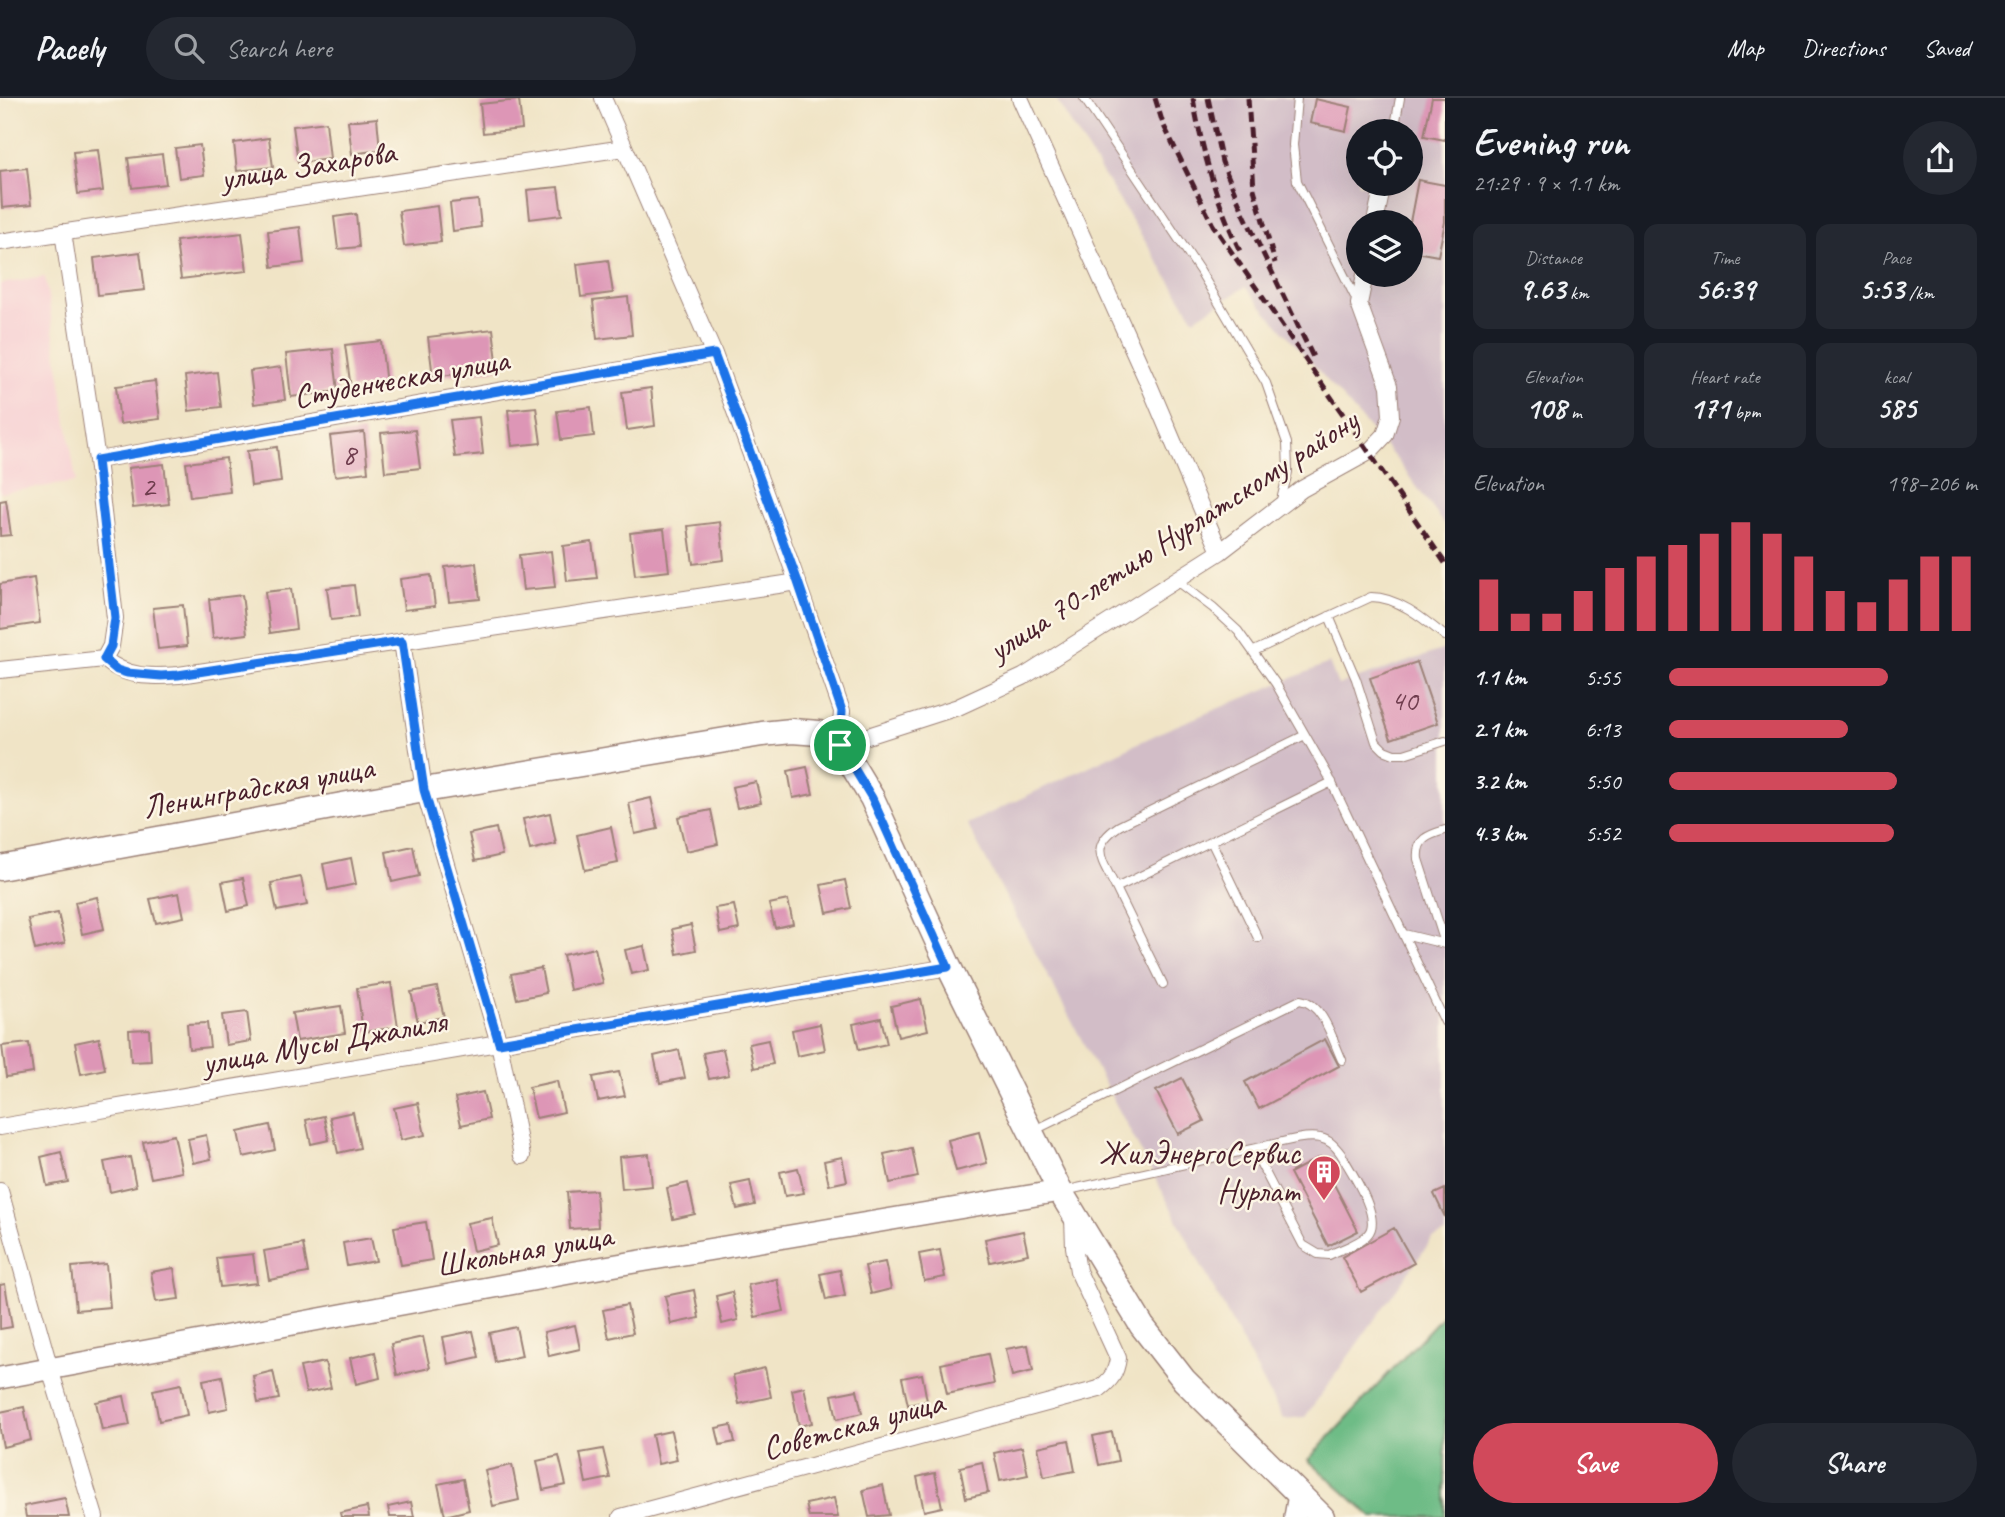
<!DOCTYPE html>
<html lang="en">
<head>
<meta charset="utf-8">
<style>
  :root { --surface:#171b24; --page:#242831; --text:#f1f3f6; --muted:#9ea1a6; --line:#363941; --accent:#d1495b }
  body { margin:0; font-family:Caveat,sans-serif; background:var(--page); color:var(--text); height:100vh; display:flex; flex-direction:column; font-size:26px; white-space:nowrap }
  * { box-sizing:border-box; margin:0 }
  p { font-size:23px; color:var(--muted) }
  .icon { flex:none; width:38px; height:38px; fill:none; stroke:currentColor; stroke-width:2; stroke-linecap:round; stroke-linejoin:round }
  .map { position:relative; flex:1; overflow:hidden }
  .side { display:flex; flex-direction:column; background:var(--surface); width:560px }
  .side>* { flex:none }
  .buttons { position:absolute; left:1346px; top:21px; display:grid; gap:14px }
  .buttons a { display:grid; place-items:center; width:77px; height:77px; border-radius:50%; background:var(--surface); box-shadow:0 7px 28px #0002; font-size:35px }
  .pin { position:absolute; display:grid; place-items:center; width:60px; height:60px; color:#fff; margin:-30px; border:4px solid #fff; border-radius:50%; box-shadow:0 2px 7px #0007 }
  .round { display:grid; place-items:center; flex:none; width:74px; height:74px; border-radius:37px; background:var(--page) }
  .head { display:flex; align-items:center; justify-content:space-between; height:119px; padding:0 28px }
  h1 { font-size:38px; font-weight:600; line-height:52px }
  .metrics { display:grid; grid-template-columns:repeat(3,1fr); gap:10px; height:119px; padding:7px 28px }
  .metrics div { display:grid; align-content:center; border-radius:14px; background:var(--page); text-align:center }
  .metrics b { font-size:30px; font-weight:600 }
  .metrics small { font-size:19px; font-weight:400 }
  .metrics p { font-size:19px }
  .chart { height:196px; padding:14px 28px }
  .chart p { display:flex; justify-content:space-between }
  .chart svg { width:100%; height:126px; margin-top:7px; stroke:var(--accent); stroke-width:6 }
  .cta { display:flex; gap:14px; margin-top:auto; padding:14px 28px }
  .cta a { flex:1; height:80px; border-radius:42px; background:var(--accent); color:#fff; font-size:28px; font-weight:600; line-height:80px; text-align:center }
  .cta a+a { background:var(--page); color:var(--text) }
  ul { padding:0 28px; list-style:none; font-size:23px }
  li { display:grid; grid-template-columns:112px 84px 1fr; align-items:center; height:52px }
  li i { height:18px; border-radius:9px; background:var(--accent) }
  header { display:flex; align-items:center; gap:42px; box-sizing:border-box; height:98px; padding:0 35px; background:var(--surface); border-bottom:2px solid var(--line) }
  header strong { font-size:33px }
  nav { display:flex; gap:38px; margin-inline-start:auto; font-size:24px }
  .search { width:490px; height:63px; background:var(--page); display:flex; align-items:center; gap:18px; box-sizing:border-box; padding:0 24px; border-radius:38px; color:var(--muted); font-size:26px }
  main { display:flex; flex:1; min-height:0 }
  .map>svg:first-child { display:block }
  .built { fill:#f7cfd3 }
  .industrial { fill:#d2bdc7; fill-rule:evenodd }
  .forest { fill:#6ebc86; stroke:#5c6e58; stroke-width:2 }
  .building { fill:#dd96b6 }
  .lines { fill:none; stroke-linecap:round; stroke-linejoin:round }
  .lane-casing { stroke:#9d8278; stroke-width:10 }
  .street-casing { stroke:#9d8278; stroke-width:18 }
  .secondary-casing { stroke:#9d8278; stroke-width:24 }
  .primary-casing { stroke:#9d8278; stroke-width:27 }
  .lane { stroke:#fff; stroke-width:8 }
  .street { stroke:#fff; stroke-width:16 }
  .secondary { stroke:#fff; stroke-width:21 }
  .primary { stroke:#fff; stroke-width:24 }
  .rail { stroke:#4a1f2b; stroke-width:5; stroke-dasharray:10 5; stroke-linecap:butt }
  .route-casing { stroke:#fff; stroke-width:14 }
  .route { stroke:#1a73e8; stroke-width:9 }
  .labels { text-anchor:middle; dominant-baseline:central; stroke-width:5; stroke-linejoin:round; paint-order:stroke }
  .number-label { font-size:30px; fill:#6f3d4e }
  .street-label { font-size:33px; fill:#4a1f2b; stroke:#fcf5e5 }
  .poi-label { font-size:33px; fill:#4a1f2b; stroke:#fcf5e5; text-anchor:end }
</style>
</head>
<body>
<header>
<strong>Pacely</strong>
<div class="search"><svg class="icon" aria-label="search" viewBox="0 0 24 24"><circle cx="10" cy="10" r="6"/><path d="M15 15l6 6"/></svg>Search here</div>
<nav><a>Map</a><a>Directions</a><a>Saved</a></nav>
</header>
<main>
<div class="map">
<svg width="1445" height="1419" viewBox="0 0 1445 1419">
  <rect width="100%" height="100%" fill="#fcf5e5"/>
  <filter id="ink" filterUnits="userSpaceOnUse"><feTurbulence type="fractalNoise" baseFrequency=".0143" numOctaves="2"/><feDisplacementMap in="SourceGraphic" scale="14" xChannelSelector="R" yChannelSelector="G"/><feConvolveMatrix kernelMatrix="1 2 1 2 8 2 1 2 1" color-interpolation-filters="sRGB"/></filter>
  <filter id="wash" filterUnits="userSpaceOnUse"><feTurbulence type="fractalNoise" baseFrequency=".00686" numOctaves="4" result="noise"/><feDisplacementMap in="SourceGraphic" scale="28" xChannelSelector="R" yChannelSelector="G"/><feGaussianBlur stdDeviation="1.57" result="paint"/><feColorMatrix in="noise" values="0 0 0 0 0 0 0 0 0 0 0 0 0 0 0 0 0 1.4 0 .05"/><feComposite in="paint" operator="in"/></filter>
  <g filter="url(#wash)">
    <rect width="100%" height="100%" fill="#f0e4c6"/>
    <path class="built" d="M45,179l31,205 -76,11v-209z"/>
    <path class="industrial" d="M1055,0h390v427l-48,-65 -152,-173 -51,32zM1358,33h52v53h-52zM1358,124h52v53h-52z
      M1445,551v584l-13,6 -127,178 -22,2 -316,-595 201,-95 161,-66 9,22z"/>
    <path class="forest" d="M1445,1215v204h-73l-64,-57z"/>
    <g id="blocks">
      <path class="building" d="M1432,0h13v42l-21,-4z
        M1315,1l36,8 -5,24 -36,-8z
        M519,2l3,29 -39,4 -3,-29z
        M377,20l3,32 -28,4 -4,-33z
        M326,24l4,37 -32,4 -5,-37z
        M269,40l4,29 -36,4 -3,-28z
        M200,47l4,30 -25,3 -4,-30z
        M98,52l5,41 -25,3 -5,-42z
        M162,56l4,30 -34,4 -4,-30z
        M27,70l4,37 -29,3 -2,-37z
        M1418,82l27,5v37l-7,34 -28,-5v-29z
        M558,89l4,28 -32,4 -3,-29z
        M478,102l3,27 -28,4 -3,-28z
        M437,108l4,36 -37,4 -5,-35z
        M356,116l3,33 -21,2 -4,-32z
        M300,129l4,36 -32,4 -4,-36z
        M242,135l5,38 -66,8 -5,-38z
        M140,154l5,38 -47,5 -4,-37z
        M608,162l5,33 -32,4 -4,-33z
        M628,199l4,38 -35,4 -4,-38z
        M493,231l5,40 -65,8 -5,-40z
        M381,243l5,44 -35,4 -6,-44z
        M333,251l5,42 -47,6 -5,-43z
        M281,269l4,33 -31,4 -4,-33z
        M217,274l4,35 -32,4 -4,-35z
        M155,283l5,38 -40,5 -4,-38z
        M651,290l4,38 -28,4 -5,-38z
        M536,309l5,36 -29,3 -4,-36z
        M591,309l3,29 -33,4 -4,-29z
        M479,319l4,37 -28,3 -5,-37z
        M415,332l5,38 -35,4 -4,-39z
        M364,334l4,40 -33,4 -5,-40z
        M277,349l4,35 -30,4 -4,-35z
        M226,360l4,34 -40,5 -4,-34z
        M164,366l5,40 -36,4 -5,-40z
        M6,402l5,35 -11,1v-35z
        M720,424l4,38 -31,4 -5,-38z
        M664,431l5,42 -34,4 -5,-42z
        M592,444l5,36 -30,3 -4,-35z
        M551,453l4,36 -32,3 -4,-35z
        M476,465l4,36 -31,3 -4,-35z
        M431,477l4,31 -31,4 -4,-31z
        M34,480l6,45 -40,6v-45z
        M354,487l4,32 -27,3 -4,-32z
        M291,491l5,40 -26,4 -5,-41z
        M242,497l5,39 -34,4 -4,-39z
        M183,507l4,41 -29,3 -5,-41z
        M1417,564l21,61 -47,16 -21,-61z
        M807,669l6,27 -20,4 -5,-27z
        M756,684l5,21 -24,5 -5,-21z
        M651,700l7,31 -23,5 -6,-31z
        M711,712l7,34 -32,7 -8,-34z
        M550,715l6,31 -26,6 -7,-31z
        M611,729l7,36 -33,7 -8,-35z
        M496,730l6,27 -27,6 -6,-27z
        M413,748l6,30 -27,6 -6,-30z
        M351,760l5,26 -28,6 -5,-26z
        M301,779l6,28 -30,6 -6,-28z
        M243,780l6,28 -21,5 -6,-29z
        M845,782l6,28 -24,5 -6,-28z
        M179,795l5,24 -28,6 -6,-24z
        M97,799l7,32 -22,5 -7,-32z
        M788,802l5,24 -18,4 -6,-24z
        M734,807l5,24 -19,4 -5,-25z
        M58,815l7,30 -30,7 -7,-31z
        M691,827l5,25 -19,4 -5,-25z
        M644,848l5,24 -18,4 -6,-24z
        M595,850l8,35 -33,7 -7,-35z
        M541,870l5,25 -29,6 -6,-25z
        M391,885l7,44 -35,5 -6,-44z
        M437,889l7,30 -26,5 -7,-30z
        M921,901l7,31 -30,7 -7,-31z
        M341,908l4,27 -48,8 -5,-28z
        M247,914l4,29 -25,4 -4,-30z
        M881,920l6,26 -28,6 -6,-26z
        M207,925l3,24 -21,2 -2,-25z
        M820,926l5,26 -28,6 -5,-26z
        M149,931l2,32 -20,1 -2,-32z
        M99,940l6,31 -24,5 -6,-31z
        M1325,941l14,27 -80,43 -14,-27z
        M768,942l5,24 -19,4 -5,-24z
        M29,945l4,30 -27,4 -4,-31z
        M723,951l6,26 -20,4 -6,-26z
        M679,952l6,28 -25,5 -6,-27z
        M619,974l6,24 -27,5 -5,-24z
        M1182,980l22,43 -26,13 -22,-43z
        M557,983l7,31 -28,6 -7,-31z
        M483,994l6,27 -28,6 -6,-27z
        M418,1005l7,32 -24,5 -7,-32z
        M353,1014l7,36 -22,5 -8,-36z
        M324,1018l5,24 -18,4 -5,-24z
        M270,1027l5,25 -32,7 -5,-25z
        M979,1034l8,31 -31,8 -8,-31z
        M174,1037l8,37 -31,6 -8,-36z
        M206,1037l5,24 -18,4 -5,-24z
        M912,1050l6,29 -28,6 -6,-29z
        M61,1054l7,30 -21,4 -6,-29z
        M649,1056l3,32 -30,3 -3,-32z
        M130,1059l6,29 -26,6 -6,-30z
        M842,1059l5,24 -18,4 -5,-24z
        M1320,1059l38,74 -30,15 -38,-73z
        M798,1070l6,25 -19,3 -5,-24z
        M750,1083l5,24 -18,4 -6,-24z
        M688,1085l7,31 -22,5 -6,-31z
        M1445,1091v28l-11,-23z
        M596,1092l2,37 -28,2 -3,-37z
        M492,1120l6,27 -25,6 -6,-28z
        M426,1124l6,38 -31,5 -7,-38z
        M1394,1130l20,35 -53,29 -19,-35z
        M1023,1133l5,23 -38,8 -5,-23z
        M371,1140l5,23 -29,5 -4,-23z
        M303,1146l5,29 -39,7 -5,-29z
        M940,1152l5,27 -21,4 -5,-27z
        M253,1156l4,29 -37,4 -4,-29z
        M885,1164l6,27 -20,5 -6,-28z
        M106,1166l4,43 -34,3 -4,-43z
        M174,1170l5,31 -23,3 -5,-30z
        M840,1172l5,26 -19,4 -6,-26z
        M777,1181l7,32 -29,6 -7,-32z
        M5,1186l7,43 -12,2v-44z
        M694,1192l5,28 -28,6 -6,-28z
        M732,1194l6,28 -16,4 -6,-28z
        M627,1207l6,28 -24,5 -6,-28z
        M575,1227l5,24 -31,7 -5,-24z
        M516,1229l6,29 -27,6 -6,-29z
        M473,1233l6,26 -31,7 -5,-27z
        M423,1239l7,31 -33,7 -6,-31z
        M1028,1247l5,26 -21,5 -6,-27z
        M375,1254l5,26 -24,6 -6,-26z
        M988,1256l6,30 -47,10 -6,-30z
        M325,1264l6,26 -25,5 -6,-26z
        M765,1270l6,29 -32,7 -6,-29z
        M273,1273l6,28 -21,4 -5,-27z
        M922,1276l5,27 -19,4 -6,-27z
        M222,1278l6,32 -19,4 -6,-32z
        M181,1286l6,31 -28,6 -6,-31z
        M804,1289l8,36 -13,3 -7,-36z
        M857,1292l5,23 -25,6 -5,-24z
        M124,1298l6,29 -28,5 -6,-28z
        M24,1309l7,33 -28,7 -3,-17v-18z
        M731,1327l4,17 -15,3 -4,-17z
        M671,1333l6,29 -19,4 -6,-29z
        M1112,1334l6,29 -19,4 -6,-29z
        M1069,1342l6,31 -31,6 -6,-30z
        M1022,1349l6,28 -28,6 -6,-28z
        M603,1351l7,29 -24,5 -6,-30z
        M559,1358l7,29 -23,5 -6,-29z
        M982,1364l6,31 -22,5 -6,-31z
        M512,1367l7,35 -26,6 -8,-35z
        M935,1375l7,34 -18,4 -7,-34z
        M463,1381l6,31 -24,6 -7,-32z
        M883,1387l6,30 -20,2 -6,-27z
        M65,1400l4,19h-43l-2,-11z
        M834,1400l4,19h-29l-3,-13z
        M411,1404l3,15h-24l-2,-10z
        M367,1409l2,10h-28l-1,-4z"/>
    </g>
  </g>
  <g filter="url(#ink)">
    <use href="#blocks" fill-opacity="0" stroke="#9d8278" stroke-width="2"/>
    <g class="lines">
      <g class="lane-casing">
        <path id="lane" d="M1084,0l116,173 66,112 21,60 1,29 -8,32
          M1297,0l-4,47 4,36 60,120
          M1394,33l6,-33
          M1176,482l37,28 25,23 38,53 52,91 117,247
          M1329,518l27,63 20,63 8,8 10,4h10l41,-13
          M1254,553l117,-54c27,0 53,22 74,39
          M1305,637l-186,91c-31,21 -17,33 -3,62l216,-106
          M1445,732c-17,5 -29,9 -27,29l27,84
          M1211,743l47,97
          M1116,790l47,96
          M1404,836l41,10
          M1033,1033l267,-131c23,3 33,41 42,60
          M1064,1093c62,-14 125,-28 188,-42 18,-3 51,-15 68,-11 10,2 15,8 21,16 9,16 42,64 27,80 -8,10 -28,15 -39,21l-11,-1 -15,-9 -50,-96"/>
      </g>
      <g class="street-casing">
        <path id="street" d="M603,0l111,256 73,199 55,158 -2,34 118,-38 65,-30 197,-125 82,-63 67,-37 16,-17 6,-19 -2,-30 -30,-82 6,-29
          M1020,0l130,289 70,165
          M1375,124l8,-38
          M63,134l34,228 18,158 -4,28 -7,13c23,19 46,18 75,16l619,-93
          M0,144l624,-94
          M97,362l617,-106
          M402,543l22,149 75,253 23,113
          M0,572l104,-11
          M0,1029l949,-160
          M0,1093l50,178 45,148
          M621,1419l478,-128c12,-9 17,-16 19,-31l-40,-87 -4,-24 -1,-29"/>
      </g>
      <g class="secondary-casing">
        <path id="secondary" d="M0,1280l575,-106 485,-81
          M1295,1419l4,-22"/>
      </g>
      <g class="primary-casing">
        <path id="primary" d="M0,770l424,-78 338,-56 30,-3 27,2 21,12 32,53 77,169 111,224 82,135 42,54 138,137"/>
      </g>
      <use href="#lane" class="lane"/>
      <use href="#street" class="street"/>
      <use href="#secondary" class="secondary"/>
      <use href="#primary" class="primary"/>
      <path class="rail" d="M1155,0l8,26 50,101 232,338
        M1193,0c9,53 24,106 48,155
        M1208,0l14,64 22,52 70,145
        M1248,0l6,91 21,74"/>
    </g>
  </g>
  <g class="lines" filter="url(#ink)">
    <g class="route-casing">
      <path id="route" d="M714,256l84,228 44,129 -2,34 32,53 76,169 -449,76 -75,-253 -22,-149 -224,34 -17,1 -34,-3 -10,-3 -13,-11 7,-13 4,-28 -18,-158z"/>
    </g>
    <use href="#route" class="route"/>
  </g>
  <defs>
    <g id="building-pin" transform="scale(1.75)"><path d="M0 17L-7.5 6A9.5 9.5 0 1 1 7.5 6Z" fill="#d1495b" stroke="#fcf5e5"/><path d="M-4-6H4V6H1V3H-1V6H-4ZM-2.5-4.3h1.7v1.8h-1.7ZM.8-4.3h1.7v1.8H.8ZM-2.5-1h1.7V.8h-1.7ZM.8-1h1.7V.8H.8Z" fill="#fff"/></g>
  </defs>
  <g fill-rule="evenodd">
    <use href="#building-pin" x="1324" y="1074"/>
  </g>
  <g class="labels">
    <g class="number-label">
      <text x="349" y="356">8</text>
      <text x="148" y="388">2</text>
      <text x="1404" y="602">40</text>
    </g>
    <g class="street-label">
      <text transform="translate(308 67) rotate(-9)">улица Захарова</text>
      <text transform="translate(401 280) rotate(-10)">Студенческая улица</text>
      <text transform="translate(1173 437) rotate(-33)">улица 70-летию Нурлатскому району</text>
      <text transform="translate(258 689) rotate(-10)">Ленинградская улица</text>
      <text transform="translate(324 944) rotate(-10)">улица Мусы Джалиля</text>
      <text transform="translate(524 1152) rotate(-10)">Школьная улица</text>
      <text transform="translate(853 1327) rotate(-15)">Советская улица</text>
    </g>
    <g class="poi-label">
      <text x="1300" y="1055">ЖилЭнергоСервис<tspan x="1300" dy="38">Нурлат</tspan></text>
    </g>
  </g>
</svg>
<div class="buttons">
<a><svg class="icon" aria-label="locate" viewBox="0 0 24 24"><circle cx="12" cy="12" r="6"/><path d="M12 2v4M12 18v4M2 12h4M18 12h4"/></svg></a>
<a><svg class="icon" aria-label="layers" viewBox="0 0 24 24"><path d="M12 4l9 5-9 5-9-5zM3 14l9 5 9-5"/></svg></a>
</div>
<div class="pin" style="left:840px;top:647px;background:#1e9e55"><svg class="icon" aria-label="arrive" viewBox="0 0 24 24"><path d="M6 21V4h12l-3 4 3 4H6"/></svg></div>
</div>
<section class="side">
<div class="head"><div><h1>Evening run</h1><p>21:29 · 9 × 1.1 km</p></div><a class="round"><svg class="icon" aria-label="share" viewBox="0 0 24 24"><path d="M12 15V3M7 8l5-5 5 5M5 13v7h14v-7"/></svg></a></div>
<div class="metrics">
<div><p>Distance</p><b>9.63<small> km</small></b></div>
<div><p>Time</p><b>56:39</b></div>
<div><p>Pace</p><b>5:53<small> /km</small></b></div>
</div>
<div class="metrics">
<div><p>Elevation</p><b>108<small> m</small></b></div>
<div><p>Heart rate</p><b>171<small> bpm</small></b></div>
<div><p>kcal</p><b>585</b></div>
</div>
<div class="chart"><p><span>Elevation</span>198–206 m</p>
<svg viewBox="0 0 160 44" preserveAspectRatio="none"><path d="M5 44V26M15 44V38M25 44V38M35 44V30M45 44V22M55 44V18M65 44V14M75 44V10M85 44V6M95 44V10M105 44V18M115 44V30M125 44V34M135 44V26M145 44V18M155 44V18"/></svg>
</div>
<ul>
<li><b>1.1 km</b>5:55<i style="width:71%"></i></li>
<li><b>2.1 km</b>6:13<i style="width:58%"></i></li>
<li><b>3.2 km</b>5:50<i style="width:74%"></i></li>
<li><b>4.3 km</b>5:52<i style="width:73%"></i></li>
</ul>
<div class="cta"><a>Save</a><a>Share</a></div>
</section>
</main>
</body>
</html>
